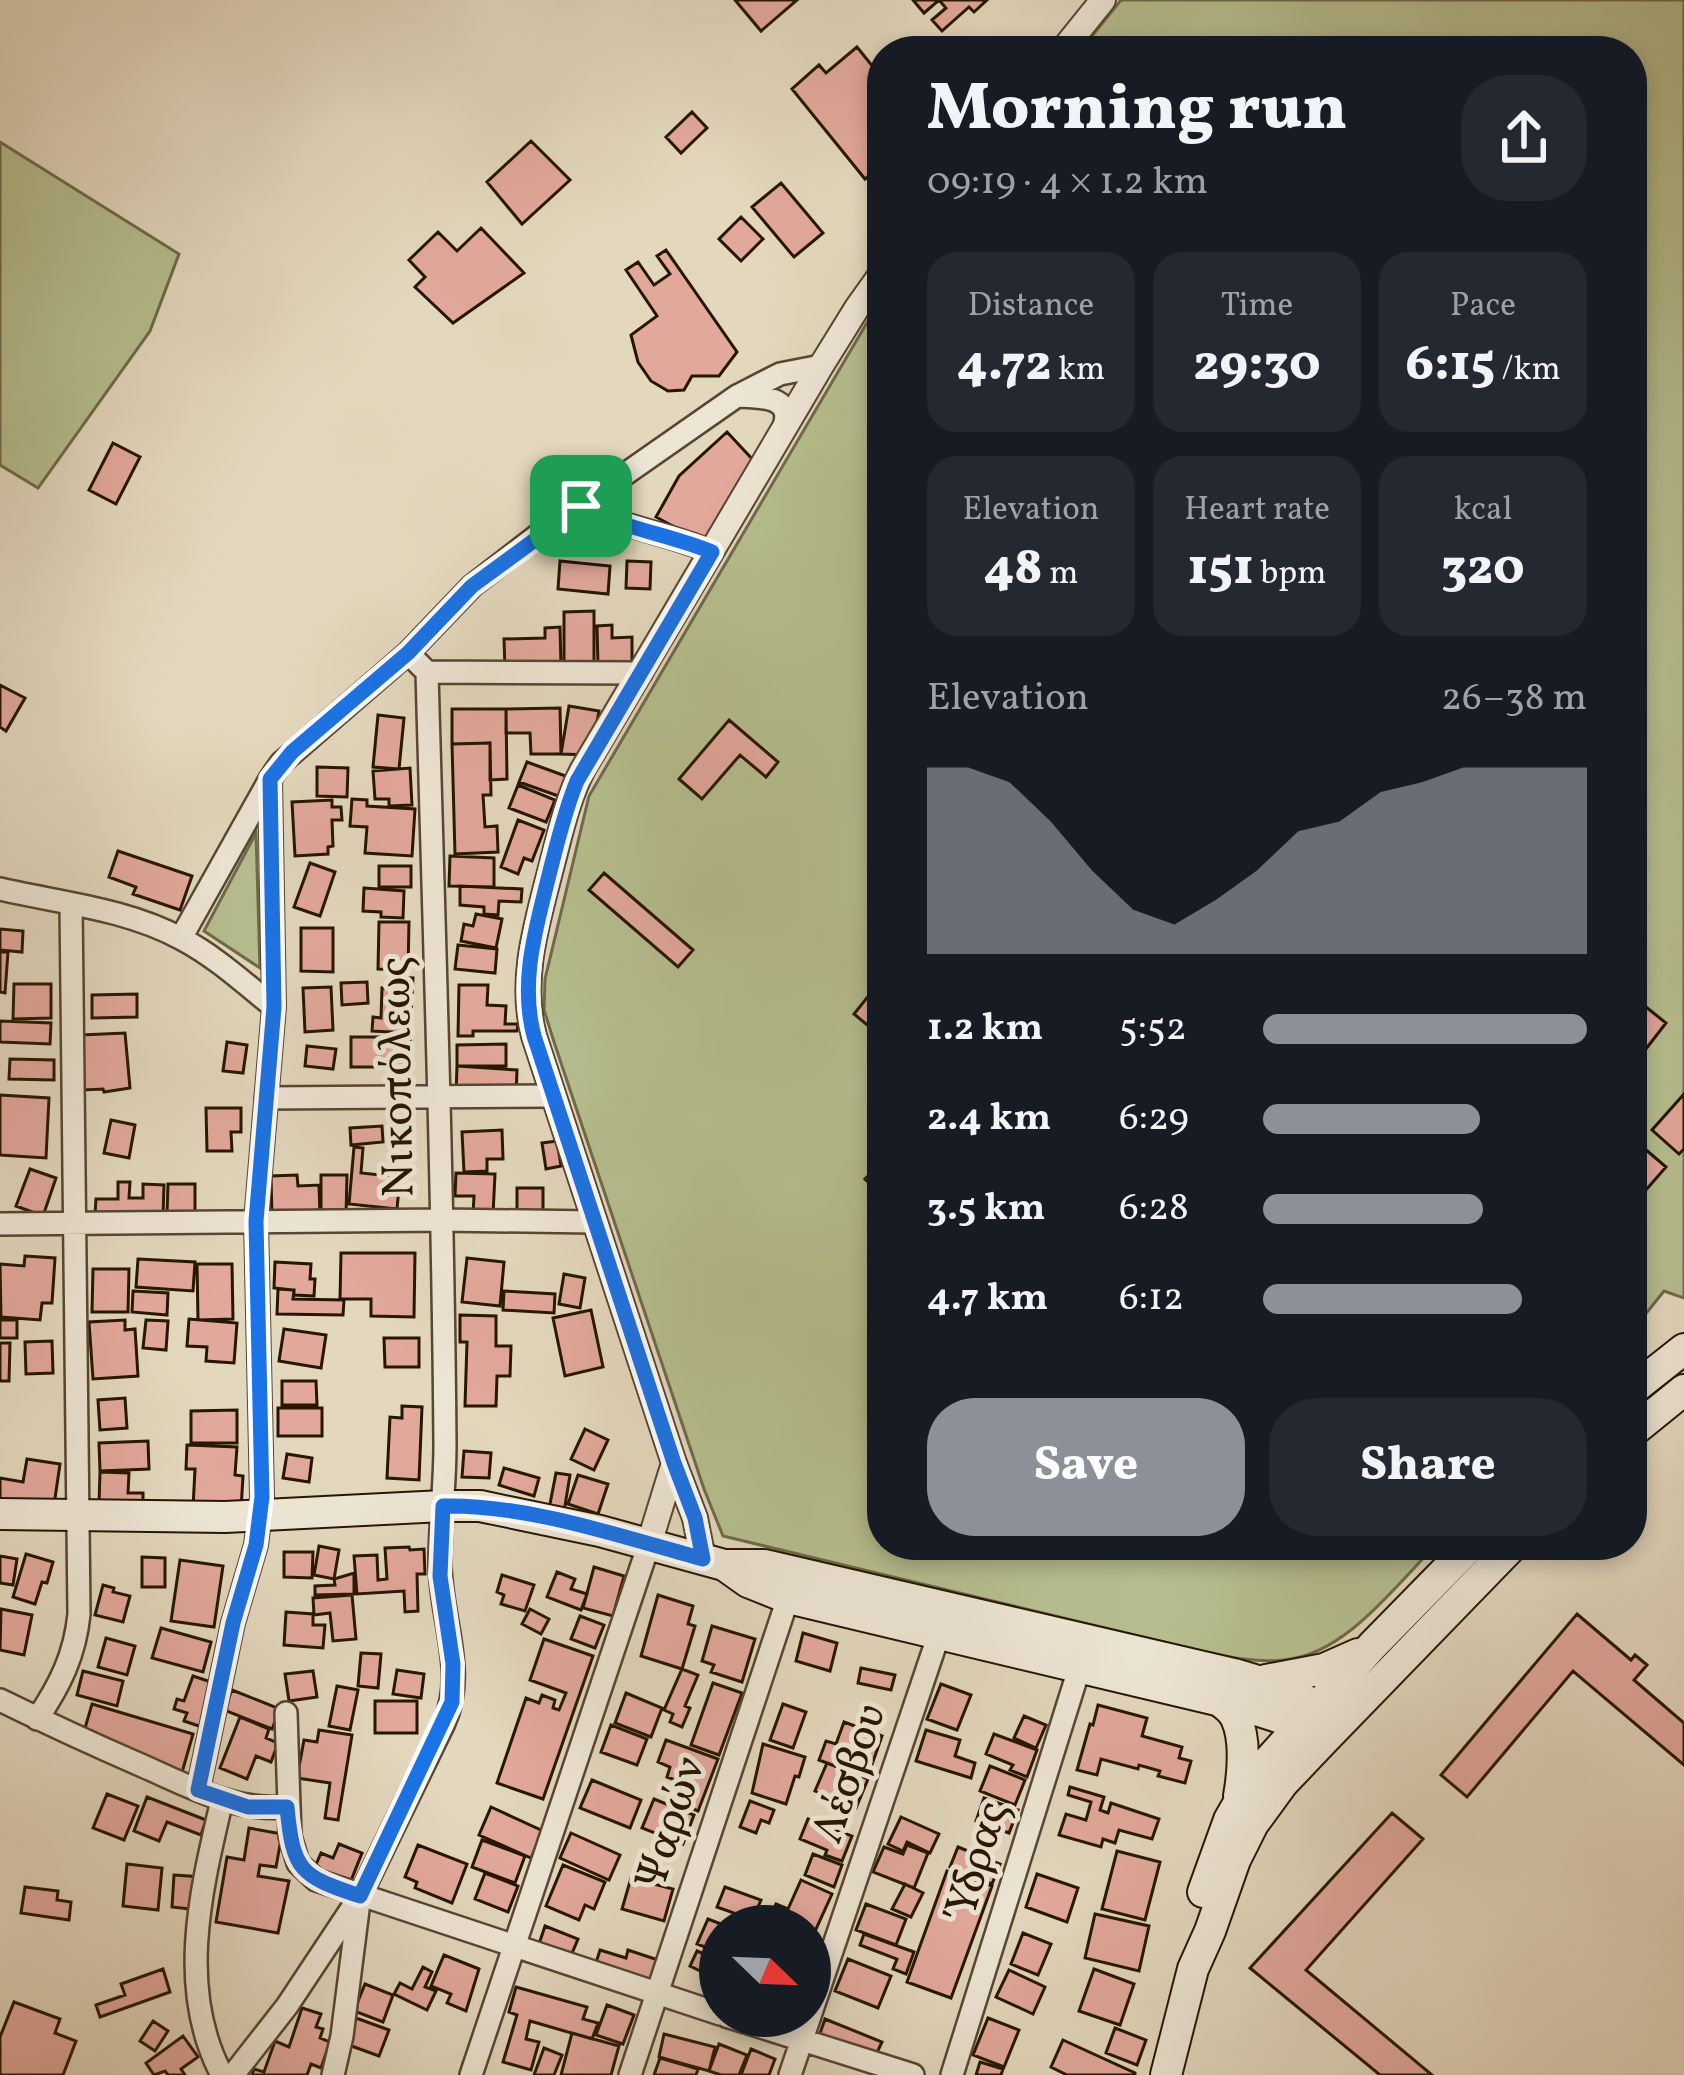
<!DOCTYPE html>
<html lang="en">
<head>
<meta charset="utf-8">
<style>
  :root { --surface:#171b24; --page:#242831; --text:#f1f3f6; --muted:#9ea1a6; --accent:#8c9099 }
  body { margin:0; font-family:Vollkorn,serif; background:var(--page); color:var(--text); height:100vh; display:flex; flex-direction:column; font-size:45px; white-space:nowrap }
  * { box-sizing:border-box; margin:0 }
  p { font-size:39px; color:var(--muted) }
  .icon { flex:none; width:66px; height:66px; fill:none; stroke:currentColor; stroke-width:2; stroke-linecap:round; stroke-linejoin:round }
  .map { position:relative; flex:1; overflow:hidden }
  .drawer { position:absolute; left:867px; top:36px; width:780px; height:1524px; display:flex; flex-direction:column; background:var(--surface); border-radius:48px; box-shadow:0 6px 18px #0003 }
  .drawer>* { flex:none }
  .needle { width:78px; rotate:113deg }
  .fabs { position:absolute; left:699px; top:1905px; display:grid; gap:24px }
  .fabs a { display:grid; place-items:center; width:132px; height:132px; border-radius:50%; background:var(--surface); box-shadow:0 6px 18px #0003; font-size:60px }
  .pin { position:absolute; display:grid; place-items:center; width:102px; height:102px; color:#fff; margin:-51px; border-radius:24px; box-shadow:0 6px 18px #0006 }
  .round { display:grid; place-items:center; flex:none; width:126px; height:126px; border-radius:48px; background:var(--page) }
  .headline { display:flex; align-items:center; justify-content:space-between; height:204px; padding:0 60px }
  h1 { font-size:66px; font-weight:800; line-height:90px }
  .stats { display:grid; grid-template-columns:repeat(3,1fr); gap:18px; height:204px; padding:12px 60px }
  .stats div { display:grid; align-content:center; border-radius:30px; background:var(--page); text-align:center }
  .stats b { font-size:51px; font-weight:800 }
  .stats small { font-size:33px; font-weight:400 }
  .stats p { font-size:33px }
  .chart { height:336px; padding:24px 60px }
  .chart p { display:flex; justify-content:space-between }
  .chart svg { width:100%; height:216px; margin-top:12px; fill:var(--accent); opacity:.7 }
  .action { display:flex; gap:24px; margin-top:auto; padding:24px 60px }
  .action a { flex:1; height:138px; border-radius:48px; background:var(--accent); color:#fff; font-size:48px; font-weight:800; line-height:138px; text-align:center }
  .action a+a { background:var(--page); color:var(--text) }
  ul { padding:0 60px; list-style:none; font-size:39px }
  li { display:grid; grid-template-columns:192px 144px 1fr; align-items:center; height:90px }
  li i { height:30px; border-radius:15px; background:var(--accent) }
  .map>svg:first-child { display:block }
  .green { fill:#b6be8f; stroke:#6e6a49; stroke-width:3 }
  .building { fill:#e2a89c; stroke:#271603; stroke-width:3 }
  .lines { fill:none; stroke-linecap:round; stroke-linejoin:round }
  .minor-casing { stroke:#564632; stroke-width:26 }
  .tertiary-casing { stroke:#564632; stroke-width:28 }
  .secondary-casing { stroke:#271603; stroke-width:34 }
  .minor { stroke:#ede5d4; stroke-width:21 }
  .tertiary { stroke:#ede5d4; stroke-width:24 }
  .secondary { stroke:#ede5d4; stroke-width:30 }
  .route-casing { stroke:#fff; stroke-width:24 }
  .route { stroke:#1a73e8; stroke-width:15 }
  .labels { text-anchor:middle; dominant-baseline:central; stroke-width:10; stroke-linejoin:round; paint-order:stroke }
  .street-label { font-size:45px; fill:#271603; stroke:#ede5d4 }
</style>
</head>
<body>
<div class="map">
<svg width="1684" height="2075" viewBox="0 0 1684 2075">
  <rect width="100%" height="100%" fill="#e3d7bd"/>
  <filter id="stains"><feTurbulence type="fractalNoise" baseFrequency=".00167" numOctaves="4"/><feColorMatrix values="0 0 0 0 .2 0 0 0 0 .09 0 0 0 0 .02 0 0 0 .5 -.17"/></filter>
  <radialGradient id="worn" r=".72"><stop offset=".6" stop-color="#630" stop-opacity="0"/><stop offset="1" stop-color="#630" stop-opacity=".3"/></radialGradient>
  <path class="green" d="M1121,0h563v1298l-20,-7 -32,40v-1280h-552z
    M0,142l179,112 -29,77 -112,157 -38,-23z
    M882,297v1248h554c-41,41 -91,110 -152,115 -28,3 -55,-3 -83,-9l-478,-115 -19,-47 -149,-444 -11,-35 1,-31 44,-183z
    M256,833l4,135 -56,-37z"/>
  <path class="building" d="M735,0h62l-36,31z
    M913,0h74l-13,12 -5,-5 -27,24 -10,-11 14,-12 -7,-8 -15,13z
    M857,47l25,31v86l-17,15 -73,-90 27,-24 7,8z
    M692,112l15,16 -26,25 -15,-16z
    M531,141l39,39 -48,44 -35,-42z
    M781,183l42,50 -29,24 -42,-50z
    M741,217l22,22 -22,22 -22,-22z
    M481,228l43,45 -71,50 -38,-36 10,-10 -16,-17 29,-28 19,19z
    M666,250l71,102 -18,24h-27l-8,14 -16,1 -17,-10 -13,-19 -7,-27 26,-19 -31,-46 12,-8 16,23 16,-11 -13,-18z
    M727,432l28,30 -47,83 -52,-28 23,-41z
    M113,443l27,14 -24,47 -27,-14z
    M560,561l50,5 -2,28 -50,-5z
    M627,561l24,1 -1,27 -24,-1z
    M594,611v59l-30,1v-59z
    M612,625v13l20,-1v28l-34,1 -1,-40z
    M560,627l1,40 -56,2 -1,-30 41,-1v-10z
    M0,685l25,13 -19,33 -6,-4z
    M569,706l30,5 -8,44 -30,-1z
    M560,708l1,46h-30l-1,-21h-24v-24z
    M452,709h54l1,70 -17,1v-37l-38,1z
    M378,715l26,3 -5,51 -26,-2z
    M729,720l49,42 -12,15 -26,-22 -38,44 -23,-20z
    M490,743l1,52h-8l2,32 12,-1 1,26 -43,2 -3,-110z
    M527,762l44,16 -7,20 -45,-16z
    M317,767l31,1 -1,29 -30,-1z
    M410,768l2,37 -23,1v-7h-14l-2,-28z
    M518,785l37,15 -9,22 -37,-14z
    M352,799l15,1v6l48,3 -3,47 -47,-3 2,-26 -17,-1z
    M332,800v7h9l1,13h-10l1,26 -5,1v7l-33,2 -3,-54z
    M518,820l26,10 -12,31 -8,-3 -6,16 -17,-7z
    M118,851l74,25 -12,34 -47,-16 3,-7 -27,-10z
    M450,856l44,2v29l-45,-1z
    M310,863l25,9 -15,44 -26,-9z
    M379,866h32v21h-32z
    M604,873l89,77 -15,17 -89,-77z
    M460,886l62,3 -1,13 -22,-1 -1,14 -14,-1v-7l-24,-2z
    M364,888l40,3 -1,27 -22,-1v-5l-18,-1z
    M476,914l26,5 -6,29 -35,-7 3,-17 9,2z
    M379,922h30l-1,48 -30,-1z
    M301,928h32v44l-32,-1z
    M0,929l23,2 -1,21 -22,-2z
    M458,945l39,4 -2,24 -40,-4z
    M0,952h8l-3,41 -5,-1z
    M394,977l19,1 -3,55 -38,-2 1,-14 8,1 1,-30 11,1z
    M882,979v58l-28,-23z
    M367,982l1,21 -26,2 -1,-22z
    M14,984h37v34l-38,1z
    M459,985h29l-1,20 19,1 -1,18h13l-1,7h-44v5h-15z
    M331,987l2,43 -28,2 -2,-44z
    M137,994v23l-45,1v-23z
    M1641,1003l25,20 -34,44v-53z
    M0,1021l51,2 -1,21 -50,-2z
    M125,1033l5,55 -26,4 -1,-3 -20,1 -2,-55z
    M351,1037h59v30h-59z
    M227,1042l20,3 -4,28 -20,-2z
    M506,1044v22h-49v-21z
    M307,1046l29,3 -3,20 -28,-3z
    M10,1059l44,1v20l-45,-1z
    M457,1066l60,4 -1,27 -60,-3z
    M1684,1094v55l-5,5 -27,-24z
    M0,1095l49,3 -3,60 -46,-3z
    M206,1108h35v24h-10l1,19h-25z
    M111,1120l24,5 -6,33 -25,-5z
    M382,1126l1,16 -32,3 -1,-17z
    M502,1130l1,29h-16v12l-23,1 -2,-40z
    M557,1141l4,25 -15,3 -4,-26z
    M1638,1143l28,24 -34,39v-57z
    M354,1147l9,1 -2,25 39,4 -3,32 -48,-5z
    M882,1162v34l-17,-17z
    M30,1169l26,9 -13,38 -27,-10z
    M456,1173l39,1 -2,41 -20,-1 1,-18h-19z
    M297,1175l1,11 21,-1 1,31 -48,2 -1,-42z
    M321,1175h26l-1,40h-25z
    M118,1182h12l-1,16h14v-14l21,1 -1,31 -68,-2 1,-15h22z
    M168,1184h27v29h-28z
    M517,1188h26v27h-26z
    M341,1253h74l-1,64 -43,-1v-17h-31z
    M25,1256l30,2 -3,45h-10l-2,17 -39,-3 -1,-53 24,2z
    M467,1258l37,4 -4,44 -38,-4z
    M138,1259l57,3 -2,29 -57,-4z
    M275,1262l36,2 -1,15h5l-1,17 -20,-1v-5l-20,-2z
    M197,1264h35l1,55 -35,1z
    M93,1269h36l-1,43h-36z
    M564,1274l21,4 -5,30 -21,-4z
    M278,1289l16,1 -1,9 51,1 -1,15 -66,-1z
    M133,1291l35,2 -1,22 -35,-3z
    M504,1291l51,3 -1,19 -51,-3z
    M0,1307l1,13h16v18h-17z
    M591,1310l12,57 -38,9 -12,-58z
    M460,1315l36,1v30h15l-1,30h-13l-1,30h-31l2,-64h-7z
    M189,1319l48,4 -3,40 -28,-2 1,-14 -20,-1z
    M125,1320v10l10,-1 3,47 -45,3 -4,-57z
    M146,1320l22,1 -2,29 -23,-2z
    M284,1329l42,6 -5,33 -42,-7z
    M384,1338h35v29h-34z
    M52,1341l1,32 -27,1 -1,-32z
    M0,1343h10l-1,38h-9z
    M282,1381h34l1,24h-35z
    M125,1398l2,30 -27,2 -2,-30z
    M402,1406l20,1 -3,73 -32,-2 3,-61 12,1z
    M278,1408h44v28h-44z
    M237,1410v33h-46v-32z
    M585,1429l23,11 -14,30 -23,-11z
    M148,1441l1,28 -49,2 -1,-28z
    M187,1445l50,2 -2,28 8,1 -2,34 -48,-2 2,-39h-9z
    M464,1451l27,2 -2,25 -27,-1z
    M287,1454l25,4 -3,24 -26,-4z
    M27,1459l33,5 -7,48 -53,-8v-26l23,4z
    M504,1468l35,10 -5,18 -35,-11z
    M100,1472l29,1 -1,20h15v12l-44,-1z
    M556,1473l14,2 -6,37 -15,-3z
    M578,1475l30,9 -10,30 -30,-10z
    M319,1546l20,4 -5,29 -20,-4z
    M409,1547l1,3 14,-1 1,25h-8l1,37 -13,1 -1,-21 -47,3 -3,-38 23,-1 1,25 9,-1 -2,-31z
    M284,1552h29l-1,26 -28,-1z
    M26,1554l27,8 -6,21 -5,-1 -7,22 -22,-7z
    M0,1556l17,3 -4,26 -13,-2z
    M142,1557l23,1v29h-23z
    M180,1560l43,6 -9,61 -43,-6z
    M594,1567l30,9 -11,40 -30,-8z
    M557,1572l18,7 -4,10 16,5 -6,16 -34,-13z
    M354,1573v21l-39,1v-9l20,-1 -1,-6z
    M502,1575l32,10 -9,26 -24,-7 3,-9 -7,-3z
    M103,1585l11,3 -1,4 17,4 -7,26 -28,-7z
    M352,1595l4,44 -23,2 -3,-28 -16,2 -1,-17z
    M658,1595l35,11 -5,18 7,2 -13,43 -41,-13z
    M1,1609l31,6 -8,40 -24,-5z
    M530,1609l19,10 -8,15 -19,-10z
    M286,1612l27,2v11h12l-2,23 -39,-3z
    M1577,1614l54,46 4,-5 12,10 -13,15 50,43v42l-111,-94 -106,126 -26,-22z
    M580,1616l24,9 -9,23 -24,-9z
    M712,1626l43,13 -13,43 -31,-10 3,-7 -12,-4z
    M161,1628l50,14 -8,30 -51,-14z
    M803,1633l34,10 -7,28 -34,-10z
    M106,1638l29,8 -8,29 -29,-8z
    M544,1639l49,17 -50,143 -46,-16 29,-85 13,5 3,-8 13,5 -2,8 6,2 7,-17 -36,-13z
    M361,1653l20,1 -3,34 -20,-2z
    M861,1668l34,7 -4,15 -33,-7z
    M682,1669l16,6 -13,31 5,2 -8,19 -12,-5 3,-8 -9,-4z
    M397,1670l27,4 -3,24 -28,-4z
    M83,1671l40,10 -6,25 -40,-11z
    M313,1671l4,26 -28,4 -4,-27z
    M193,1676l24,8 -15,43 -18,-6 3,-8 -13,-4 3,-10 7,2z
    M713,1683l29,10 -23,62 -28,-10z
    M941,1684l30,11 -14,35 -30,-11z
    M337,1686l21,4 -8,40 -21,-4z
    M232,1690l48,19 -8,20 -48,-19z
    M626,1693l36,15 -11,29 -36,-14z
    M375,1701h42v32h-42z
    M92,1704l101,30 -12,42 -98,-41z
    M783,1704l23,8 -13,36 -23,-8z
    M1098,1705l49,13 -5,18 40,11 -3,11 12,3 -6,22 -27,-7 2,-5 -21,-6 -1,4 -37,-10 -4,16 -20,-5 13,-46 3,1z
    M1024,1716l22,9 -10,23 -22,-10z
    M240,1717l29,12 -3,9 12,5 -7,19 -15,-6 -9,23 -27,-11z
    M844,1722l38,14 -13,37 -33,-11 -1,4 -16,-6 7,-19 10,3z
    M611,1725l36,14 -10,26 -36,-13z
    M319,1730l33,5 -14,85 -13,-2 5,-35 -33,-5 7,-38 13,2z
    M926,1730l34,10 -5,16 20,7 -4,15 -55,-17z
    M994,1734l43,16 -10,27 -17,-7 3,-5 -27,-11z
    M666,1740l52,19 -20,52 -25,-10 7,-19 -13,-5 3,-10 -12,-5z
    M763,1744l42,13 -6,20 -4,-1 -9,28 -34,-11z
    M827,1763l41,16 -12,29 -41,-17z
    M990,1766l35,14 -10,25 -35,-14z
    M592,1780l49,20 -11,28 -50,-20z
    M1070,1787l34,10 -4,13 8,3 3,-10 48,16 -7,20 -33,-9 -4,13 -12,-4 -2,8 -42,-12 7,-21 20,6 5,-18 -23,-7z
    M107,1794l31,12 -14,34 -31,-12z
    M147,1797l59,23 -5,15 -34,-13 -8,19 -25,-10z
    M984,1798l34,12 -9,23 -33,-12z
    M654,1799l40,16 -11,29 -41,-16z
    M750,1801l24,9 -5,13 -8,-3 -5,13 -16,-6z
    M491,1807l52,24 -12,27 -52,-23z
    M1392,1813l31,26 -117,131 126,105h-52l-130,-107z
    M901,1817l38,17 -9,19 -23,-11 -4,9 -15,-7z
    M808,1819l44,17 -10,25 -17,-6 2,-5 -27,-11z
    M249,1828l33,6 -6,33 -16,-2 -2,11 31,5 -11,52 -62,-11 11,-65 17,3z
    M571,1833l49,22 -11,25 -49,-22z
    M482,1840l43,16 -10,27 -43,-16z
    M339,1844l23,9 -14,35 -36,-14 9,-21 12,5z
    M418,1845l49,19 -15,39 -37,-15 2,-6 -12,-5z
    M907,1845l21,8 -14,35 -41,-16 11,-25 19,7z
    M958,1847l42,17 -8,20 -42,-17z
    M1117,1851l43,11 -15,58 -43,-11z
    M813,1854l29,11 -8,22 -29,-12z
    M127,1864l35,4 -4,42 -35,-4z
    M563,1865l42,17 -11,27 -9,-4 -6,15 -33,-14z
    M947,1871l45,15 -41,112 -44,-16z
    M485,1873l33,13 -10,26 -33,-13z
    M1037,1874l41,14 -11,34 -41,-15z
    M174,1875l28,2 -3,33 -27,-3z
    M631,1878l42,11 -9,32 -42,-12z
    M801,1880l31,14 -22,48v-16l-44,-1 10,-21 12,5z
    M905,1884l18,9 -12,24 -19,-8z
    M25,1887l33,4 -1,9 14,2 -2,18 -48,-7z
    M725,1887l36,13 -11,25 -16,-12 -17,-6z
    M866,1904l40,15 -10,26 -40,-15z
    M1095,1914l54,12 -10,45 -54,-13z
    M708,1919l18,7h-6v27l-23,-9z
    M545,1926l33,13 -11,26 -31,-12z
    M1023,1933l28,11 -13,31 -27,-11z
    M864,1934l50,18 -8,22 -13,-5 4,-10 -37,-14z
    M600,1950l26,8 2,-8 30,10 -9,29 -56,-17z
    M697,1951l23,10 -1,19 -29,-14z
    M444,1955l35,14 -13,42 -19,-8 4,-9 -20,-8z
    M848,1959l43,17 -13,32 -43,-17z
    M423,1967l9,5 -7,15 11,4 -9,19 -33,-16 6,-11 12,6z
    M163,1969l7,23 -70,25 -4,-12 29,-10 -4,-11z
    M1094,1969l40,15 -14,41 -41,-14z
    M1009,1970l36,17 -12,27 -37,-17z
    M365,1984l28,11 -10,27 -29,-11z
    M516,1987l71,20 -4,12 15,4 -6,16 -62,-18 -4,18 13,3 -8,28 -28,-8 14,-47 -8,-3z
    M14,2002l46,17 -5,14 21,8 -13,34h-63v-38z
    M607,2005l27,10 -11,29 -27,-9z
    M302,2008l19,6 -5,13 7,2 -3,9 10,4 -9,26 -10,-4 -4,11h-55l2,-6 10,3 11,-31 14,6z
    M356,2018l33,12 -10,26 -33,-12z
    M988,2018l31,12 -15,37 -31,-12z
    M825,2019l57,23 -10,21 -56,-18z
    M153,2021l15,10 -13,20 -15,-10z
    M1115,2028l31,12 -9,25 -31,-12z
    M572,2033l47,13 -8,29h-50z
    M664,2034l51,13 -6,24 -50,-14z
    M183,2036l15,21 -17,12 4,6h-17l-3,-4 -11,4 -8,-12z
    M1063,2040l72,33v2h-68l-16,-8z
    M719,2044l28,11 -8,20h-18l-12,-4z
    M544,2048l18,7 -8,20h-20z
    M751,2049l24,10 -6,16h-28z
    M660,2058l38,11 -2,6h-42z
    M980,2062l23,7 -2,6h-25z"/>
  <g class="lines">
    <g class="minor-casing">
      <path id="minor" d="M737,396c26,1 60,0 45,36
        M581,506c41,22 88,27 131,46
        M427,672l214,1
        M0,889c61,14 127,20 182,50 34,18 62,44 92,68
        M181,938l89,-159 11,-16 127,-110 64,-67 66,-51 199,-139 43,-22 41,-8
        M266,1098l287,-2
        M0,1224l442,-4 152,2
        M0,1700c45,22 90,43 136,63 49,21 96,49 151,44
        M286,1713l4,123 8,27 18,17 404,134
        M37,1719c23,-34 38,-64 42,-105l-8,-710
        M198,1790l35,-167 23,-78 6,-48 -6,-276 18,-214 -4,-228
        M222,1800c-21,90 -46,189 0,275
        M726,2016l187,59
        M233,2075l54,-69 73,-110 84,-173c23,-51 -4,-106 -4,-160 0,-40 5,-79 5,-118 -2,-258 -11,-516 -18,-773l-19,-19
        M333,2075l9,-39 17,-134
        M471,2075l178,-531
        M630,2075l158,-477
        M790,2075l149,-441
        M952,2075l128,-409"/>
    </g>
    <g class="tertiary-casing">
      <path id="tertiary" d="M1062,51l41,-51
        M674,1463l21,55 8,41
        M649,1544l25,-81 -140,-427c-15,-57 3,-113 17,-168 9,-34 16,-68 32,-99l238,-403 36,-58 25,-35"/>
    </g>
    <g class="secondary-casing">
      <path id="secondary" d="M1632,1390l52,-41
        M1632,1432l52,-42
        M0,1514l225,3 218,-11h37l120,25 124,34h41l469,109c45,13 68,19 105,50
        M724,1565l24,17 40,16 462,110 50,16 22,18
        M1266,1680l58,-11 34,-15
        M1215,1698c8,5 17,11 21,20 10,21 7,55 3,78
        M1203,1892l26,-72 24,-42 120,-133 98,-100
        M1166,2075l27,-106 17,-38 25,-71 18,-36 30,-41 39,-41 191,-197"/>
    </g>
    <use href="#minor" class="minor"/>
    <use href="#tertiary" class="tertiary"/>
    <use href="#secondary" class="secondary"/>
  </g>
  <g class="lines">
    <g class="route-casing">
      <path id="route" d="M581,506c41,23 88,28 131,46l-135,229c-12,29 -19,59 -27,90 -13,54 -31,109 -16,165l140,427 21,55 8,41c-81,-22 -176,-55 -260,-53l-3,70 13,88 -1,38 -92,194c-60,-20 -67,-25 -73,-89h-39l-50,-17 35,-167 23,-78 6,-48 -6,-276 18,-214 -4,-228 22,-27 116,-99 64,-67z"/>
    </g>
    <use href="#route" class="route"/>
  </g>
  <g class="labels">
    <g class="street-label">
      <text transform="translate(399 1077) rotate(-91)">Νικοπόλεως</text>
      <text transform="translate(851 1774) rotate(-71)">Λέσβου</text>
      <text transform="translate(672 1824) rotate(-72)">Ψαρών</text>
      <text transform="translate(979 1859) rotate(-73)">Ύδρας</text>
    </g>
  </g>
  <rect width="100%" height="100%" filter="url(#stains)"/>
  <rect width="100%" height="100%" fill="url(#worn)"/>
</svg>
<div class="fabs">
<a><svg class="needle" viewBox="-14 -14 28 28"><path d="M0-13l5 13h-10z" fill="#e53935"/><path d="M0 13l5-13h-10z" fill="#9ea1a6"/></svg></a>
</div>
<div class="pin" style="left:581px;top:506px;background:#1e9e55"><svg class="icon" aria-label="arrive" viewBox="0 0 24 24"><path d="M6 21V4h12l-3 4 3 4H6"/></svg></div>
<section class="drawer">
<div class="headline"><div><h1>Morning run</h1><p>09:19 · 4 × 1.2 km</p></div><a class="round"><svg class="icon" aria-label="share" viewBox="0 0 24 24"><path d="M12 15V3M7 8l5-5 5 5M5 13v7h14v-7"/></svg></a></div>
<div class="stats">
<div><p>Distance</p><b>4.72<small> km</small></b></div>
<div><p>Time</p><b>29:30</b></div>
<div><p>Pace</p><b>6:15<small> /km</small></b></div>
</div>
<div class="stats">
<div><p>Elevation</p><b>48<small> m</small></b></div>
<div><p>Heart rate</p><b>151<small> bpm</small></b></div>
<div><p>kcal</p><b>320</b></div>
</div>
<div class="chart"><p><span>Elevation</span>26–38 m</p>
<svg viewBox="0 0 160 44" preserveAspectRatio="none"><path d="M0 44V6L10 6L20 9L30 17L40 27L50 35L60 38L70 33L80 27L90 19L100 17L110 11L120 9L130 6L140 6L150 6L160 6V44z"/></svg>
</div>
<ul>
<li><b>1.2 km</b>5:52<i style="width:100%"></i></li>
<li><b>2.4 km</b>6:29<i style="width:67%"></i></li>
<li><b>3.5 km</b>6:28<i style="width:68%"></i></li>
<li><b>4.7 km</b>6:12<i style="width:80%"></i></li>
</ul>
<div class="action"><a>Save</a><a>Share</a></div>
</section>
</div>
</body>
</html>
